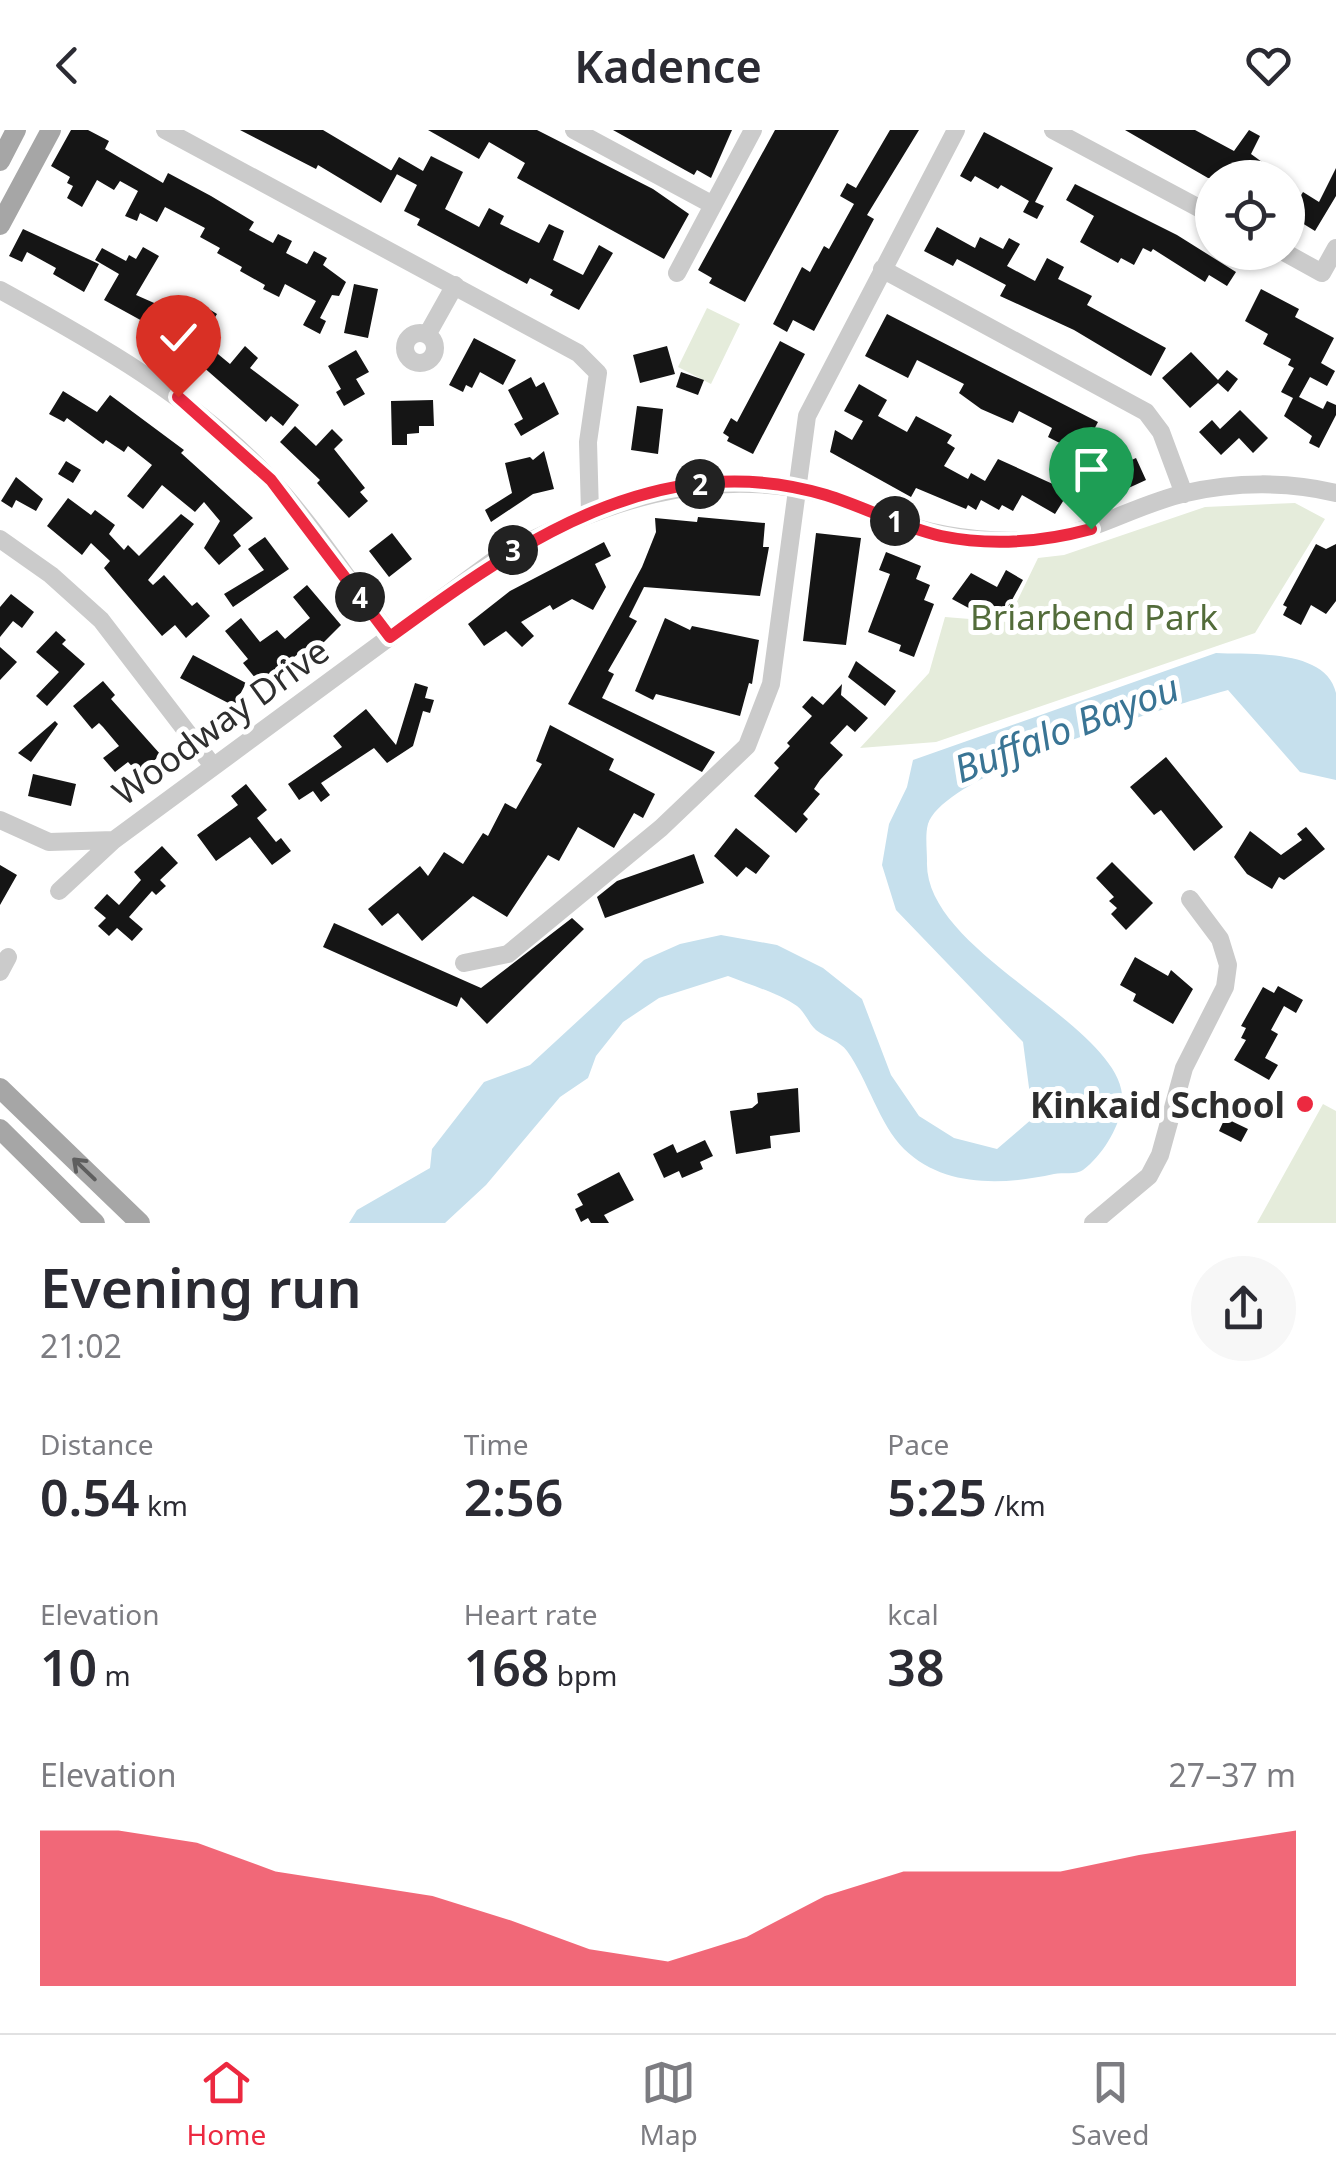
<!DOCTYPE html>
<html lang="en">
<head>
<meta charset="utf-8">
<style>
  :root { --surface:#fff; --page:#f7f7f7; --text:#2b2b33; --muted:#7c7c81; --line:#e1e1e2; --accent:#ec2940 }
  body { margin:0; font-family:"Noto Sans",sans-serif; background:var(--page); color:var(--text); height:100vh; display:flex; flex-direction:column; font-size:38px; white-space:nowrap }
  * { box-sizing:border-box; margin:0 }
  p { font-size:32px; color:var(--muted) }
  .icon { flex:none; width:55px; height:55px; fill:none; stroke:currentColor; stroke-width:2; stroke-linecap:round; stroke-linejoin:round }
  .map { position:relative; height:1093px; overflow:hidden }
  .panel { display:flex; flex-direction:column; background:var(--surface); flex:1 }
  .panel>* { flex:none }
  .buttons { position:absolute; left:1195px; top:30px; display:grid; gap:20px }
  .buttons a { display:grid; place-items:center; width:110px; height:110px; border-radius:50%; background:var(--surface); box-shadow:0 2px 8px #0004; font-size:50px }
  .pin { position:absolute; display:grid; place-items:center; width:85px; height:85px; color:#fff; margin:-102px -42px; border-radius:50% 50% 50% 0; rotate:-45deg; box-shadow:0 0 10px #0007 }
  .pin .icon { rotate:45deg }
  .km { position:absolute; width:50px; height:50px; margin:-25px; border-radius:50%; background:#222; color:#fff; font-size:28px; line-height:50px; text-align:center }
  .round { display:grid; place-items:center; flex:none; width:105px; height:105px; border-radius:52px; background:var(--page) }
  .head { display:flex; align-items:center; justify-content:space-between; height:170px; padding:0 40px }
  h1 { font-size:55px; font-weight:600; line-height:75px }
  .metrics { display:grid; grid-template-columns:repeat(3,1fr); gap:15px; height:170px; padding:10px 40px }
  .metrics div { display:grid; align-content:center }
  .metrics b { font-size:50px; font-weight:600 }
  .metrics small { font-size:28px; font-weight:400 }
  .metrics p { font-size:28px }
  .chart { height:280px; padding:20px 40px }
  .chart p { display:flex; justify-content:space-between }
  .chart svg { width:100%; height:180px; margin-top:10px; fill:var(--accent); opacity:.7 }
  header { display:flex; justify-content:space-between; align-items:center; height:130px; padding:0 40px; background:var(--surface); font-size:45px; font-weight:600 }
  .menu { display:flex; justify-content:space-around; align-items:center; height:140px; border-top:2px solid var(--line); background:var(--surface); font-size:28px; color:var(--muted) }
  .menu a { display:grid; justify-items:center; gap:5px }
  .menu .selected { color:var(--accent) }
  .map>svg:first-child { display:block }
  .green { fill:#e5ecdb }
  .water { fill:#c6e0ed }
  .building { fill:#151515 }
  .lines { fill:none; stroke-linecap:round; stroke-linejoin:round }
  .minor { stroke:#cbcbcb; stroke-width:18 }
  .major { stroke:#a6a6a6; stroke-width:20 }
  .oneway { stroke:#5e5e5e }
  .route-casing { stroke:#fff; stroke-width:20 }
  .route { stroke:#ec2940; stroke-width:12 }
  .poi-dot { fill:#ec2940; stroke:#fff; stroke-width:4 }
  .labels { text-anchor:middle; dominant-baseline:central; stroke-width:10; stroke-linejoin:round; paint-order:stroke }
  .park-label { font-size:35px; fill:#536c3a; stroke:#fff }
  .street-label { font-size:35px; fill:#2e2e2e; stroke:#fff }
  .poi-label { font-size:35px; font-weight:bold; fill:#2e2e2e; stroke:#fff; text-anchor:end }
  .water-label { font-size:38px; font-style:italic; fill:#397494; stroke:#fff }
</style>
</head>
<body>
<header><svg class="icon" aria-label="back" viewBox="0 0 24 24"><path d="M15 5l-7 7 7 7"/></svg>Kadence<svg class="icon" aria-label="heart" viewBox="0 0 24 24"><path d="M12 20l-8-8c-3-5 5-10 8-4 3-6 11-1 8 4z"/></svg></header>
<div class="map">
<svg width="1336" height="1093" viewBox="0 0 1336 1093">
  <rect width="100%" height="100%" fill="#fff"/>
  <path class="green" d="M707,178l33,16 -29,60 -33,-17z
    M1295,373l30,16 -70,114 -319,109 -76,6 69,-75 16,-56 62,5 31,-64 26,-3 141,-48z
    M1323,974l13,7v112h-79z"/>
  <path class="water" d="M1216,523c34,2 110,-5 120,40 0,26 0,61 0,87l-36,-8 -72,-82c-55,16 -283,81 -300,134 -3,10 -1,26 -1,37 -4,95 208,167 195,246 -4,22 -20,49 -39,63 -7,5 -20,2 -29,4 -50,11 -110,14 -150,-25 -25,-25 -36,-69 -57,-98 -7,-10 -21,-13 -31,-21 -7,-6 -11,-18 -19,-24 -19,-13 -47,-21 -69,-30l-69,22 -36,24 -27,34 -8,22 -28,19 -74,88 -41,38h-96l8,-13 73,-42 2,-19 52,-67 46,-17 114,-105 36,-16 41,-9 56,10 46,23 39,31 29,76 28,41 35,22 43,11 36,-31 -10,-76 -127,-132 -14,-45 7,-41 18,-37 6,-27z"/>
  <path class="building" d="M71,0h17l21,11 -4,8 58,34 5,-10 43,23 43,26 -5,8 24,13 5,-9 14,7 -6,12 21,11 7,-13 13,7 -4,7 23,17 -7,14 -7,-1 -12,23 6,3 -6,13 -17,-9 13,-24 -31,-17 -6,13 -16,-8 2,-4 -25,-14 2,-4 -25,-14 3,-5 -20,-11 5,-9 -40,-21 -8,15 -17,-9 -3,8 -12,-5 13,-25 -18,-10 -6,9 -17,-10 -15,27 -15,-9 6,-12 -6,-3 3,-6 -19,-11z
    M240,0h83l74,44 -16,29 -63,-38 -2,4z
    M428,0h109l116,59 36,25 -25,45 -147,-81 8,-15 -36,-21 -10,17z
    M613,0h119l-21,48 -14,-8 -3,5z
    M775,0h64l-94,172 -36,-19 3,-5 -14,-8z
    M890,0h29l-52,85 7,4 -60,112 -21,-11 -6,12 -14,-8 29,-57 8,5 14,-26 5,3 25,-45 -14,-8 7,-13 9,5z
    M1125,0h70l39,21 15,-21 11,6 -9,18 33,24h-76z
    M984,2l69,36 -18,34 9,4 -7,13 -14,-7 6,-11 -28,-16 -3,4 -23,-13 -4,6 -11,-6z
    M431,26l32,16 -18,37 34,18 10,-19 15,8 -4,8 39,19 10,-19 15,7 -11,29 30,15 16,-30 14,8 -34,57 -29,-15 3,-5 -23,-12 -3,6 -110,-59 3,-6 -16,-8 13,-26 -26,-14 8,-14 24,14z
    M1336,38v28l-21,35 -26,-16 14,-23 16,10z
    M1075,54l102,51 59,37 -9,14 -18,-11 -4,7 -52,-33 -2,3 -8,-4 -9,17 -13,-7 -3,5 -38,-21 14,-26 -28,-16z
    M937,97l38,21 5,-11 23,12 6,-11 11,6 -13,22 28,15 12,-23 17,9 -6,12 34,17 -5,9 79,43 -15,28 -77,-46 -74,-34 6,-11 -49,-26 -4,7 -29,-15z
    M23,99l76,35 -15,28 -31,-18 3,-6 -29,-16 -5,10 -13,-6z
    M143,117l16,9 -23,39 50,22 10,-16 21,13 -16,26 29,24 15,-18 13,12 -8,10 49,37 -16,21 -12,-10 -5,6 -73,-64 -40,-26 2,-4 -51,-28 15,-26 -24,-14 7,-12 24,13 3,-6 7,4z
    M354,154l24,5 -10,49 -24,-5z
    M1261,159l38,20 -4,8 39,21 -13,25 14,8 -8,15 -17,-9 -11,20 24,12 4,-8 9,4v10l-17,33 -10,-5 3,-7 -28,-20 9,-18 -12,-6 13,-24 -6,-3 3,-6 -28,-15 5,-10 -23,-13z
    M887,184l211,108 -17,32 -33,-17 4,-9 -33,-17 -6,12 -32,-14 -22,-16 5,-9 -47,-24 -9,18 -43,-22z
    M474,208l42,22 -13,25 -23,-13 -8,16 -6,-3 -3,7 -14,-7z
    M780,211l25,13 -52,100 -26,-13 2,-4 -6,-4 8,-15 6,4z
    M667,216l8,28 -35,9 -7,-28z
    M356,220l13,22 -13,7 9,15 -21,12 -8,-14 5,-3 -13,-23z
    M1191,222l27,28 9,-10 11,9 -10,13 -10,-9 -28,25 -28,-30z
    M681,242l23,8 -6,15 -22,-8z
    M531,247l5,10 8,-5 15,32 -38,22 -7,-12 9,-5 -15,-29z
    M859,254l28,16 -9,16 29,16 9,-16 36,19 -5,8 8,5 -11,18 24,13 3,-6 14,8 13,-22 57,26 14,-27 16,8 -30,48 -33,-19 -9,16 -11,-6 -3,5 -18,-10 -5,10 -8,-5 -2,4 -50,-21 -5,9 -81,-45 5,-22 17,10 11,-19 -19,-10z
    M63,261l34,21 13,-17 74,55 -3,3 72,65 -20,17 8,11 -22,19 -15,-17 16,-27 -16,-19 -9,10 -33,-27 -19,24 -16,-13 25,-31 -24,-19 -4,6 -18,-12 -3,4 -36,-26 -3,4 -15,-8z
    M433,270l1,26h-15v7l-12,1v11h-15l-1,-44z
    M637,276l26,3 -5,45 -27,-4z
    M1240,280l28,28 -15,15 -14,-15 -18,17 -22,-23 13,-12 8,9z
    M295,296l21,20 16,-17 11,11 -9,9 31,39 -5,4 8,9 -19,17 -32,-35 3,-3 -40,-38z
    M544,321l10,38 -21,5 -42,28 -6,-12 27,-17 -7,-30 25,-6 3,3z
    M1136,328l10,22 -59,27 -6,-11 34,-21 -3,-6z
    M66,331l15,9 -8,13 -15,-9z
    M16,347l27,22 -7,12 -20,-11 -4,8 -11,-7z
    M68,368l23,17 4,-5 20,15 -6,9 15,16 4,-5 11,11 42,-42 13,10 -46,56 5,5 11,-10 28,31 5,-4 13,14 -24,22 -11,-13 -13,11 -58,-68 6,-7 -19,-18 -9,12 -35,-29z
    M698,387l67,6 -2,24h6l-9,49 -116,-9 -15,30 8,4 -29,50 6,3 -12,24 113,54 -13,20 -134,-68 74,-137 14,-35 -1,-14 42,4z
    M392,403l20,26 -23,18 -20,-26z
    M816,403l45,5 -15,107 -43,-4z
    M265,407l24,32 -56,38 -9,-13 40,-24 -16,-21z
    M604,412l7,14 -16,8 11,23 -13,23 -21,-11 -19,11 -3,-5 -29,17 13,14 -12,11 -16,-16 -22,15 -16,-22 42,-33z
    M1316,414l10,5 10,-5v57l-10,13 -15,-9 -10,20 -18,-10 4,-8 -4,-2z
    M886,422l35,14 -5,13 14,6 -6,15 10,4 -20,53 -15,-6 2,-6 -33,-13 22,-58 -11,-4z
    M1006,440l17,10 -22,40 -10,-5 -2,4 -37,-20 19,-26 26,14z
    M307,455l34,40 -32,32 -6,-7 -43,34 -17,-21 5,-4 -23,-28 16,-13 19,24 17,-12 8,9 25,-21 -17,-21z
    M11,464l23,18 -12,16 -9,-7 -13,16v-30z
    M665,488l25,12 2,-4 67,14 -7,44 -3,-1 -9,33 -84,-22 -3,6 -18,-9z
    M56,501l10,9 -4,4 23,20 -38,42 -11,-10 23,-24 -23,-20z
    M0,517l17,15 -17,18z
    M193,525l53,28 -12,23 -54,-28z
    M856,531l40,30 -11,15 -37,-29z
    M103,551l12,14 -4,4 50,56 -23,18 -10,-11 -13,10 -12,-14 16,-12 -16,-19 -4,-4 -7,6 -19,-23z
    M415,553l13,4 -3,11 9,2 -4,13 -7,-2 -10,35 -26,17 -13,-15 -53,35 9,12 -9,7 -8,-11 -14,9 -11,-16 54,-37 -9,-11 33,-27 30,36z
    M842,554l-1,11 27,23 -13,14 -8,-7 -17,18 13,12 -23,25 -6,9 6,5 -17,20 5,5 -12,14 -42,-37 25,-28 -5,-5 16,-17 -3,-3 25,-27 -10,-9 10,-11 11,9z
    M55,591l3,3 -27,38 -13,-9z
    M550,595l64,34 -5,11 46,24 -12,24 -9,-5 -20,35 -36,-21 -19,34 -11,-6 -41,62 -34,-21 -51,45 -24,-28 -16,13 -14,-17 52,-43 8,10 16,-24 19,12 20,-31 5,3 17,-33 11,6 26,-45 -6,-3z
    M1166,627l57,70 -29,24 -33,-41 -7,5 -24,-28z
    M33,644l43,10 -5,22 -43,-10z
    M246,654l21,26 -10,8 19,24 5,-4 10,13 -19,14 -22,-28 -34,24 -19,-26 41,-30 -7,-9z
    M1306,697l19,22 -41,31 -5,-3 -7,12 -25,-15 -13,-17 16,-26 31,24 21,-15 -5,-6z
    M736,698l34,28 -14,18 -10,-7 -9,10 -23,-21z
    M162,716l16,17 -18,17 6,6 -10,9 -4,-4 -23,26 14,12 -11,12 -15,-13 -8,8 -11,-10 8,-8 -12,-10 13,-14 12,11 22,-25 -7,-8z
    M694,724l10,29 -99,35 -8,-21 20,-16z
    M1112,732l41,41 -27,27 -15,-16 6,-6 -8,-7 5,-4 -18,-19z
    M0,735l17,10 -17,30z
    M572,788l12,11 -97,95 -26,-27 -4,10 -134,-60 11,-24 147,65z
    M1135,827l33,19 3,-6 22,19 -20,35 -40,-23 3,-7 -16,-9z
    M1278,856l25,14 -7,13 -12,-7 -13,24 7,4 -13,24 13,7 -9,15 -35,-20 12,-20 -5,-2 5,-10 -5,-2 22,-39 11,6z
    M798,958l2,44 -30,4 1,12 -35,6 -6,-43 22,-3 6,-5 -1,-10z
    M1225,988l23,11 -7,13 -22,-11z
    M705,1010l8,16 -13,6 3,7 -21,9 -3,-7 -15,7 -11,-24 20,-10 4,9z
    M619,1042l15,28 -30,15 5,8h-18l-3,-5 -7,4 -6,-13 8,-4 -6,-11z"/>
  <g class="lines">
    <path class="minor" d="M165,0l413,223 20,20 -10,69 2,70
      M574,0l139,75
      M1053,0l159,85
      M1284,122l38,21 14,-25
      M882,139l264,143 15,20 23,62
      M677,143l76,-143
      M0,160c97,53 193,107 269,188 45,48 82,107 122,159
      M405 218a15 15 0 1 1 30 0a15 15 0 1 1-30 0Z
      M427,205l28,-50
      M0,409l51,36 50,45 112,146
      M0,690l49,22 65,-2
      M59,761l55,-51 383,-282c102,-55 208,-94 325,-64 22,6 43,16 64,24 49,19 96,25 148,22 55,-4 99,-35 152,-47 48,-11 102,-12 150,0
      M464,833l44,-9 153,-126 86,-82 24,-62 36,-268 149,-286
      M0,842l8,-15
      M1093,1093l56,-47 11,-21 24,-87 41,-81 3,-22 -8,-26 -30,-40"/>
    <path class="major" d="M0,31l16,-31
      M0,95l51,-95
      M0,958l140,135
      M0,999l95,94"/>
  </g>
  <defs><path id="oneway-shaft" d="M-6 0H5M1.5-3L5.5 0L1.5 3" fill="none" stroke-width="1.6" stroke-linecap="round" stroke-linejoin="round" transform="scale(2.5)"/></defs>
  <use class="oneway" href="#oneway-shaft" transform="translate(84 1039) rotate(-136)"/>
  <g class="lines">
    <g class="route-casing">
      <path id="route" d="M178,267l93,83 119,157c128,-94 268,-192 436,-142 39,12 75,32 115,41 49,10 102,6 150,-7"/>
    </g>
    <use href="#route" class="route"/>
  </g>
  <circle class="poi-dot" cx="1305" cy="974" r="10"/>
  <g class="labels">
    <g class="park-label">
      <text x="1094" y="486">Briarbend Park</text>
    </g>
    <g class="street-label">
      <text transform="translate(220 591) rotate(-36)">Woodway Drive</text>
    </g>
    <g class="poi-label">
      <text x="1285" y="974">Kinkaid School</text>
    </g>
    <g class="water-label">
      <text transform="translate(1066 597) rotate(-21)">Buffalo Bayou</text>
    </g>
  </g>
</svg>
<div class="buttons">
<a><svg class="icon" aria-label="locate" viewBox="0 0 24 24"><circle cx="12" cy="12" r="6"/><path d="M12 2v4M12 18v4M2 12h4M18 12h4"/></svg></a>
</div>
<div class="pin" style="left:1091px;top:399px;background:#1e9e55"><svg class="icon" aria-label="arrive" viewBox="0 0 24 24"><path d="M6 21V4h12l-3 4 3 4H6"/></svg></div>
<div class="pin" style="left:178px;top:267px;background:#d93025"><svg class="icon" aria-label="check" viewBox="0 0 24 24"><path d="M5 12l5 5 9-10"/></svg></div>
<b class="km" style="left:895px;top:391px">1</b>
<b class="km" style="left:700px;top:354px">2</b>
<b class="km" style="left:513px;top:420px">3</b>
<b class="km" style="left:360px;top:467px">4</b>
</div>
<section class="panel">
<div class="head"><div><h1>Evening run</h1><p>21:02</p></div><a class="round"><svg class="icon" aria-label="share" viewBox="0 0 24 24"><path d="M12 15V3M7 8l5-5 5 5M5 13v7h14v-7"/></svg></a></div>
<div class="metrics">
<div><p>Distance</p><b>0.54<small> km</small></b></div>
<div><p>Time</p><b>2:56</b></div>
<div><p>Pace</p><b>5:25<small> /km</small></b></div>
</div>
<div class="metrics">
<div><p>Elevation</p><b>10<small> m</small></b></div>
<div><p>Heart rate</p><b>168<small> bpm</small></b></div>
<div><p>kcal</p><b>38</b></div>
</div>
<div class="chart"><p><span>Elevation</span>27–37 m</p>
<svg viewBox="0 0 160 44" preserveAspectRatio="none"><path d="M0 44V6L10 6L20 9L30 16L40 19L50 22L60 28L70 35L80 38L90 32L100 22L110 16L120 16L130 16L140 12L150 9L160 6V44z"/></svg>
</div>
</section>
<nav class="menu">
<a class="selected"><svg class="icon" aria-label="home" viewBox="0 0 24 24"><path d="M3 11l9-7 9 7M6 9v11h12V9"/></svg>Home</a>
<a><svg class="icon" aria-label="map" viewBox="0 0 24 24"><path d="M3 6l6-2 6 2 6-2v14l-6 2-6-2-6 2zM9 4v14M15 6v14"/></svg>Map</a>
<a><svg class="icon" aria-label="saved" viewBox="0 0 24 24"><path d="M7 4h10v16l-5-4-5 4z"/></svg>Saved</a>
</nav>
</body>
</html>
